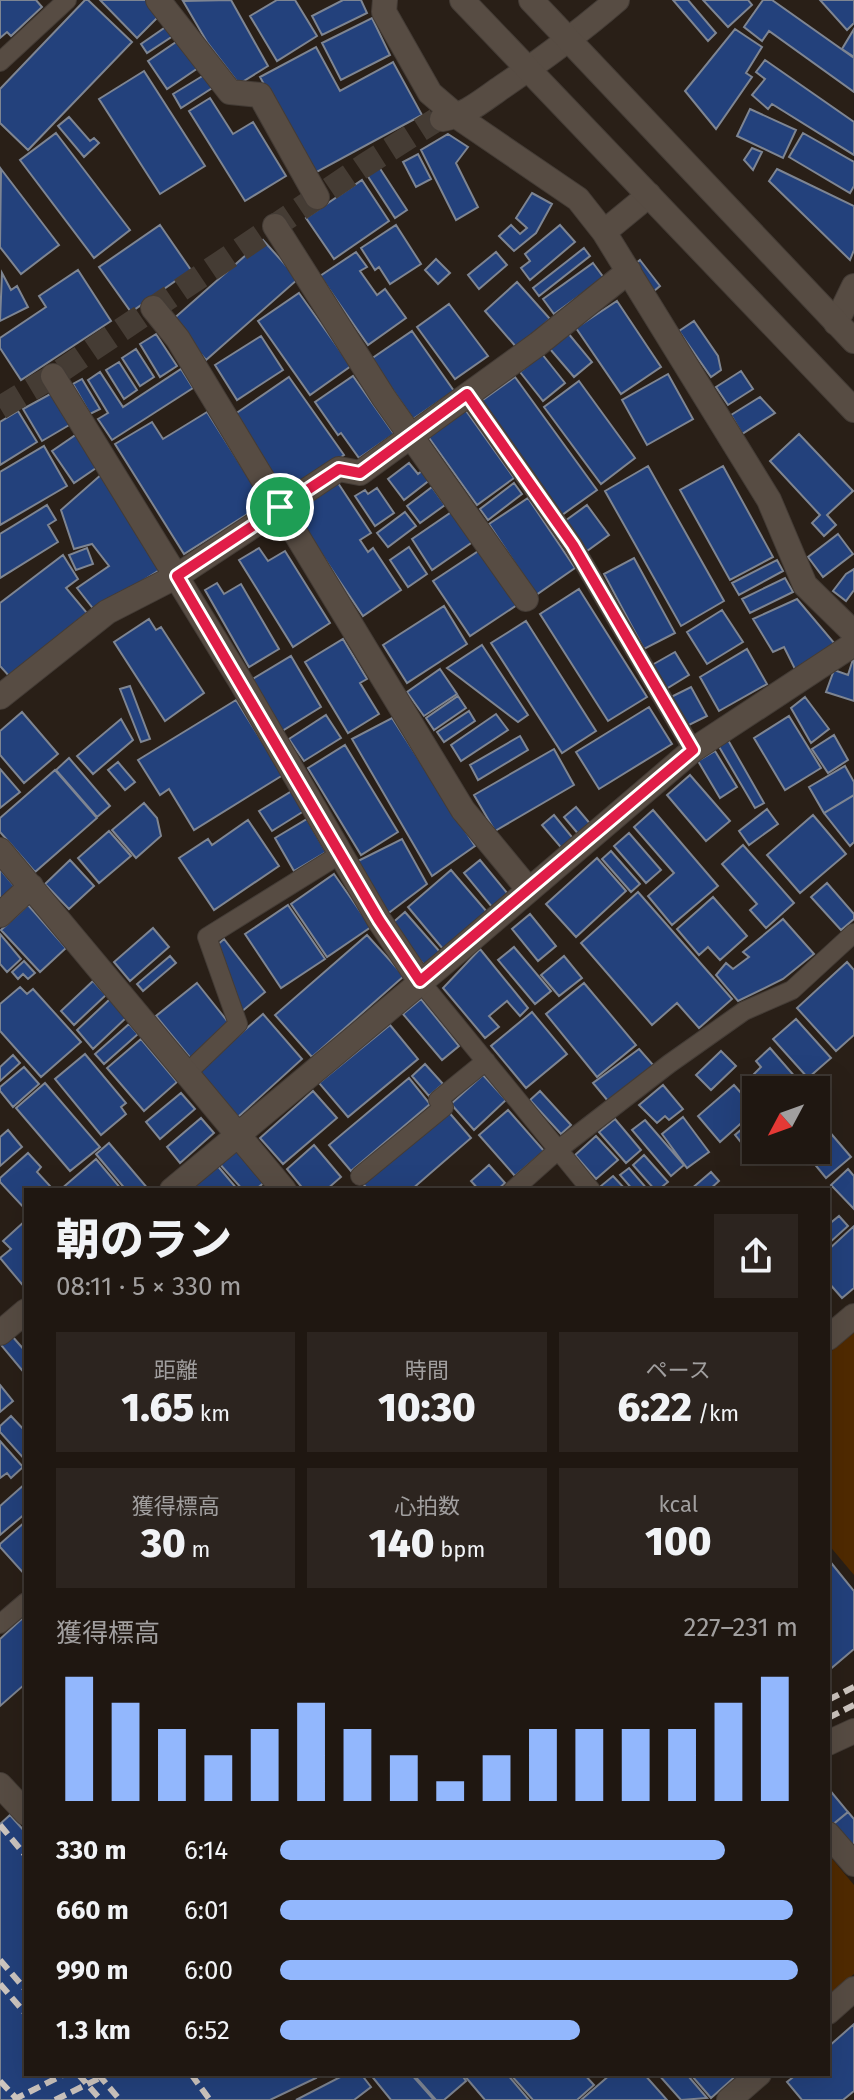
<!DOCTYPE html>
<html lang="ja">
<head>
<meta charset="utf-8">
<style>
  :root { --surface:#1f1711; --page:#2c241f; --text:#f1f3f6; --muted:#a19f9f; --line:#3c3631; --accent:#92b7fd }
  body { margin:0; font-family:"Fira Sans","Noto Sans JP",sans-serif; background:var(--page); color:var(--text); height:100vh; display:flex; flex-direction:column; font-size:30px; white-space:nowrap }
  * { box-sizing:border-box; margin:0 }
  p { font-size:26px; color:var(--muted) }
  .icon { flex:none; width:44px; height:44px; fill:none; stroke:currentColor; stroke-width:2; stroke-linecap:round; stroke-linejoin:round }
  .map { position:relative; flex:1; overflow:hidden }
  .panel { position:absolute; left:24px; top:1188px; width:806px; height:888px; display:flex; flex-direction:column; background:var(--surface); border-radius:0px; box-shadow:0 8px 32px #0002,0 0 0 2px var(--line) }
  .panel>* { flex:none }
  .needle { width:52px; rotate:229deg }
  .tools { position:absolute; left:742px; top:1076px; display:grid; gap:16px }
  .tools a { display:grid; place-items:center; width:88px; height:88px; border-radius:0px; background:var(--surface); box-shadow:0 8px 32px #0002,0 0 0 2px var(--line); font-size:40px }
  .pin { position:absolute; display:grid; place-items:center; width:68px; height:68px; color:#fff; margin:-34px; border:4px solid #fff; border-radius:50%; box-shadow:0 2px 8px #0007 }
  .round { display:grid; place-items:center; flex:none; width:84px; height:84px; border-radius:0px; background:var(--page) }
  .headline { display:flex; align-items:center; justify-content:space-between; height:136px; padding:0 32px }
  h1 { font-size:44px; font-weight:800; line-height:60px }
  .figures { display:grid; grid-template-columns:repeat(3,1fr); gap:12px; height:136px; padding:8px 32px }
  .figures div { display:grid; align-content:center; border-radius:0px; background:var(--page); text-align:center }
  .figures b { font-size:40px; font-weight:800 }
  .figures small { font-size:22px; font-weight:400 }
  .figures p { font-size:22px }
  .chart { height:224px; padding:16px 32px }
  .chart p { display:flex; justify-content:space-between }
  .chart svg { width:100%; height:144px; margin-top:8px; stroke:var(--accent); stroke-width:6 }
  ul { padding:0 32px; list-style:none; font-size:26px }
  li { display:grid; grid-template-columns:128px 96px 1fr; align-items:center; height:60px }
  li i { height:20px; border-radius:10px; background:var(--accent) }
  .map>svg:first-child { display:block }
  .green { fill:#502a00 }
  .building { fill:#23417c; stroke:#7e8592; stroke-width:2 }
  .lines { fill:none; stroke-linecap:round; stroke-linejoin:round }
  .street-tunnel { stroke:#453c34; stroke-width:24; stroke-dasharray:24 12; stroke-linecap:butt }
  .lane-casing { stroke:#443c36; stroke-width:20 }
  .street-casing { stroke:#443c36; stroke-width:26 }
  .secondary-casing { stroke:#443c36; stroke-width:26 }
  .lane { stroke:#574c43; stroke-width:18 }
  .street { stroke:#574c43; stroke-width:24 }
  .secondary { stroke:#574c43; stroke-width:24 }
  .rail { stroke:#cec6c0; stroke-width:6; stroke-dasharray:12 6; stroke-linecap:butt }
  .route-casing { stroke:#fff; stroke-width:16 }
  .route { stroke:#e11d48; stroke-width:10 }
</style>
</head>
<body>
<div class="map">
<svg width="854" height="2100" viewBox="0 0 854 2100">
  <rect width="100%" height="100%" fill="#291f17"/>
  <path class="green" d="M854,1333v242l-26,-31v-190z
    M828,1854l26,31v89l-26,22z"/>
  <path class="building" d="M0,0h36l6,7 -31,29 -4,-4 -7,6z
    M85,0h3l44,42 -104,108 -28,-27v-34z
    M100,0h48l13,14 -24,24z
    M231,0l37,66 -29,18 -32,-42 -24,-41z
    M277,0h18l22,36 -40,25 -27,-45z
    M343,0h18l6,13 -45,22 -10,-19z
    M673,0h15l28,33 -8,8z
    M703,0h45l4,5 -24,22z
    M763,0h9l82,58v34l-85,-61 -7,10 -18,-14z
    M820,0h34v23l-7,7z
    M372,18l18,37 -49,25 -19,-37z
    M170,24l6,10 -29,19 -6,-9z
    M735,29l27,18 -16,26 6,4 -36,52 -31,-38z
    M854,29v28l-12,-8z
    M182,38l19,28 -34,23 -19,-28z
    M316,47l24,44 53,-29 29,53 -109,59 -53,-97z
    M765,60l89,62v33l-82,-51 -4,5 -16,-14 13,-16 -9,-7z
    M144,71l61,95 -45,28 -61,-95z
    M209,72l8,13 -36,23 -8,-14z
    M210,98l23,36 20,-12 33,54 -41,25 -56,-90z
    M750,109l46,21 -13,28 -46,-22z
    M69,117l21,24 4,-3 5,5 -15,14 -26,-31z
    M56,133l74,97 -36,28 -74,-98z
    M803,133l51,29v24l-4,7 -61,-36z
    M448,134l20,13 -12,16 22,44 -22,13 -35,-70z
    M752,148l10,4 -9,18 -9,-10z
    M418,154l13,25 -15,8 -13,-25z
    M379,167l28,43 -12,8 -28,-43z
    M1,169l58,76 -38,29 -21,-27z
    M777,169l77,37v44l-4,10 -81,-79z
    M362,180l27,41 -55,38 -28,-41z
    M532,193l20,11 -16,29 -22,18 -15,-15 12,-11 9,9 7,-6 -11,-10z
    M160,225l31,45 -60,42 -32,-45z
    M396,225l25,39 -31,20 -11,-17 -4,3 -14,-22z
    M560,225l15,17 -45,38 -9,-12 9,-7 -5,-7z
    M263,240l35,39 -92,81 -35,-39z
    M584,248l6,8 -51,40 -6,-8z
    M356,252l11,15 -7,4 17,24 8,-6 21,29 -38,27 -48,-69z
    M496,252l11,13 -28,24 -11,-14z
    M436,259l14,14 -12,11 -13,-14z
    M640,260l20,26 -6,5 -20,-26z
    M593,263l11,15 -50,36 -11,-15z
    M78,270l33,51 -90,59 -21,-32v-10l46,-31 -7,-11z
    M2,273l9,17 6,-4 11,21 -28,14z
    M517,282l33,37 -33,29 -32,-37z
    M299,293l52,73 -41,29 -52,-74z
    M617,301l44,66 -40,27 -45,-66z
    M449,304l39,52 -33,23 -38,-52z
    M694,321l24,35 3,14 -10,7 -32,-46z
    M412,331l42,60 -41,28 -42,-60z
    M568,333l24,29 -18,15 -24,-28z
    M156,334l21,32 -17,11 -20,-33z
    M261,336l22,34 -46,30 -22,-35z
    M136,349l18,28 -14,9 -18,-28z
    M542,354l23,29 -22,18 -23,-29z
    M119,362l18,28 -13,9 -18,-29z
    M181,369l12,19 -81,52 -14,-21 10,-6 -20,-33 12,-8 23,35z
    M741,371l12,18 -25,16 -12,-18z
    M668,374l25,45 -46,26 -25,-45z
    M353,376l41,58 -35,24 -18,-25 -3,2 -23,-33z
    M289,377l55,78 -60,42 -49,-83z
    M515,377l82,113 -35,25 -82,-113z
    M82,379l18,30 -10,5 -17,-30z
    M579,381l56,77 -34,26 -57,-77z
    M52,393l19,31 -29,17 -19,-32z
    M760,397l15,16 -33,21 -11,-19z
    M464,408l50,70 -37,27 -50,-70z
    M18,411l19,31 -37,23v-43z
    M207,412l58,91 -81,51 -69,-110 37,-22 11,17z
    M77,434l22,32 -25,17 -22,-32z
    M799,434l54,57 -26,24 9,10 -12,11 -12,-13 8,-8 -50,-54z
    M44,446l23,40 -67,39v-53z
    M409,463l9,11 5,-4 8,9 -27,21 -16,-21z
    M648,466l76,135 -43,25 -76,-135z
    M723,466l50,91 -43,23 -50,-90z
    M103,473l58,96 -66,42 -18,-23 32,-22 -17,-22 -18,5 -13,-39z
    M338,483l33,50 -11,7 8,12 5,-4 28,42 -38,26 -69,-103z
    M514,483l8,11 -34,26 -8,-11z
    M432,487l13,18 -25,18 -13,-17z
    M377,488l17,25 -19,13 -20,-30 10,-6 3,4z
    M528,498l47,70 -39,27 -47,-71z
    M47,505l9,15 -8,5 10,17 -58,36v-44z
    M587,505l22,30 -22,16 -22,-30z
    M453,511l21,30 -42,29 -20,-31z
    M405,512l11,14 -28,21 -11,-14z
    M838,534l15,20 -30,23 -15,-20z
    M409,547l18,27 -19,13 -18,-27z
    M87,548l6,16 -17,6 -7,-15z
    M259,548l9,13 17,-10 45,72 -37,24 -54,-87z
    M480,550l37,55 -47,31 -37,-55z
    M63,555l15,24 -12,9 21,25 -78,63 -9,-10v-63z
    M634,558l41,75 -31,16 -40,-75z
    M777,560l6,11 -44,24 -7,-12z
    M854,569v21l-8,11 -13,-10 13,-17z
    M785,578l8,14 -43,21 -8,-14z
    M217,583l7,11 17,-10 38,65 -30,18 -44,-77z
    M579,589l68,108 -39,24 -68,-107z
    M797,599l38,45 -39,27 -12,-24 -11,5 -20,-33z
    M444,606l23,38 -60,39 -24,-38z
    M722,610l21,32 -36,22 -20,-32z
    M149,619l7,11 5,-3 43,66 -39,28 -51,-79z
    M526,621l70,110 -34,22 -71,-110z
    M343,639l24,40 -7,4 19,31 -31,19 -43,-71z
    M482,645l46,70 -10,7 -71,-54z
    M747,649l20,35 -48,27 -19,-34z
    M675,652l14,23 -23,14 -14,-24z
    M291,656l30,51 -39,24 -31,-51z
    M854,656v45l-28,-9 8,-22 14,5z
    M440,669l17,25 -33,22 -17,-24z
    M130,686l20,53 -9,3 -21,-53z
    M691,687l16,29 -20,10 -16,-29z
    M458,696l8,12 -32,22 -8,-12z
    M805,697l24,32 -18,14 -20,-35z
    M236,700l47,75 -89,55 -25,-41 -9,6 -22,-35z
    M649,707l23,37 -73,45 -23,-37z
    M469,711l6,10 -31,21 -7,-10z
    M22,712l36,42 -34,29 -24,-28v-24z
    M496,714l12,16 -47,31 -10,-16z
    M326,715l15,23 -37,23 -15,-22z
    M789,716l32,52 -36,22 -31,-52z
    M392,718l83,128 -43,30 -80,-137z
    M121,719l12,21 -40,34 -16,-18z
    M834,735l14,25 -20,13 -16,-24z
    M520,736l8,14 -50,30 -8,-15z
    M728,740l36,63 -9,5 -37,-63z
    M345,745l53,87 -37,23 -53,-87z
    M554,749l20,36 -79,46 -21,-36z
    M715,751l22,36 -17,11 -22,-37z
    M69,758l41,48 -13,11 -41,-47z
    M118,762l17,20 -10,8 -17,-20z
    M845,766l9,16v13l-30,18 -15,-26z
    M0,769l20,23 -20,16z
    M55,770l42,48 -62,54 -35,-40v-14z
    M690,775l40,46 -24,20 -39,-46z
    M292,791l12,20 -32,20 -13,-20z
    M854,795v47l-4,4 -26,-33z
    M144,803l13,15 4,18 -25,22 -24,-28z
    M576,807l16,19 -12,10 -16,-19z
    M767,809l11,15 -29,21 -10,-14z
    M653,810l65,76 -46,39 -24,-29 26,-23 -40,-46z
    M554,815l22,27 -12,9 -22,-26z
    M813,815l33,39 -46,39 -33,-38z
    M307,819l19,33 -32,19 -19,-33z
    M248,820l31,46 -65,44 -35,-52 29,-19 4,6z
    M109,831l22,25 -32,27 -21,-25z
    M629,833l32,37 -15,13 -32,-37z
    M402,839l25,45 -41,31 -28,-54z
    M743,845l51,58 -28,25 -16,-18 7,-6 -35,-40z
    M611,851l29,33 -9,8 -29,-33z
    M597,858l29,33 -50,46 -30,-33z
    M70,860l24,26 -25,23 -24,-25z
    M480,860l28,34 -16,13 -28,-34z
    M0,869l16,19 -16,14z
    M451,870l36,42 -44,37 -35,-42z
    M334,874l37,53 -44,30 -36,-53z
    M827,883l27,31v5l-13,11 -30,-33z
    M638,892l94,107 -33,29 -22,-25 -25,22 -71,-82z
    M713,897l34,39 -27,24 -12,-13 -9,8 -22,-26z
    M28,905l38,43 -26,24 -39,-42z
    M288,905l37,54 -44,29 -36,-54z
    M405,912l35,40 -15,14 -35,-41z
    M530,914l26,32 -18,15 -26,-32z
    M783,919l31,35 -31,25 -45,22 -22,-26 10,-12 7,6 16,-12 -6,-5z
    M153,928l16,19 -39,34 -16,-19z
    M0,934l21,25 -14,13 -7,-8z
    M367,935l37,41 -92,81 -37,-42z
    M224,939l41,53 -25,21 -24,-67z
    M514,947l37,44 -16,13 -37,-44z
    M480,949l48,59 -8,8 -13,-15 -18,15 10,11 -14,11 -42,-50z
    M170,956l6,7 -33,28 -6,-7z
    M564,956l18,22 -23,18 -18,-21z
    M24,961l11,12 -7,6 -5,-5 -5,5 -6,-7z
    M847,962l7,8v65l-18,16 -39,-43z
    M93,981l13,14 -32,30 -13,-14z
    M197,983l35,44 -40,33 -36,-44z
    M584,983l52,62 -39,32 -51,-63z
    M20,987l7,7 6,-5 48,53 -40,35 -41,-46v-27z
    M110,999l17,18 -34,32 -16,-19z
    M421,999l38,47 -17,14 -39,-46z
    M532,1012l35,42 -41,34 -35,-42z
    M263,1014l39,45 -64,58 -40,-46z
    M796,1019l35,39 -23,20 -35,-39z
    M129,1024l9,10 -34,30 -9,-10z
    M390,1025l28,34 -70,58 -29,-34z
    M141,1039l36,43 -33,29 -37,-43z
    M770,1048l33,38 -4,4h-39l-10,-12 11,-11 -5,-6z
    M639,1049l15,17 -46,35 -15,-18z
    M721,1051l15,15 -25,24 -15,-15z
    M85,1054l41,49 -5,4 5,7 -25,21 -46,-56z
    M13,1055l7,8 -20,18v-14z
    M425,1064l18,20 -14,12 -17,-20z
    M24,1067l15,17 -26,23 -13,-16v-4z
    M483,1075l23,25 -32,30 -23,-26z
    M409,1078l21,26 -79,67 -22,-26z
    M45,1083l55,64 -30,24 -54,-63z
    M663,1085l20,24 -14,11 -4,-4 -8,7 -18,-18z
    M734,1085l22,25 -36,32 -22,-26z
    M313,1091l24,27 -54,46 -23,-26z
    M540,1091l31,34 -10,9 -31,-34z
    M181,1093l14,16 -35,30 -14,-17z
    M447,1110l24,28 -60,52h-42l-7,-7z
    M508,1110l36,41 -29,25 -36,-41z
    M816,1116l35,41 -25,21 -23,-28h13z
    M683,1117l26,35 -22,16 -25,-34z
    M756,1117v27l-8,7 -13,-16z
    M201,1118l13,15 -34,30 -13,-16z
    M615,1119l26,31 -15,13 -27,-31z
    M645,1120l39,45 -13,11 -39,-46z
    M8,1130l14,17 -22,19v-29z
    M596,1136l22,24 -22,19 -21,-24z
    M109,1143l40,47h-23l-30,-36z
    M314,1145l27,32 -15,13h-22l-17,-21z
    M236,1146l30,35 -11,9h-12l-25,-28z
    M28,1153l13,14 -4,5 14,15 -4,3h-21v20l-26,-28v-4z
    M644,1155l24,27 -10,8h-3l-22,-25z
    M96,1159l26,31h-62z
    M216,1164l22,26h-52z
    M489,1165l16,18 -8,7h-18l-8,-9z
    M629,1168l19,22h-15l-13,-15z
    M848,1169l6,7v33l-23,-24z
    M711,1172l8,9 -10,9h-19z
    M613,1176l13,14h-21l-4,-4z
    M839,1216l9,10 -20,18v-19z
    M26,1220v69l-26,-31 11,-9 -8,-8z
    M854,1226v62l-12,10 -14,-16v-32z
    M12,1336l14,16v23l-25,-30z
    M0,1385l13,16 -13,11z
    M11,1416l15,16v29l-26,-29v-6z
    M0,1441l23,26 -12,11 -4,-5 -7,5z
    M26,1483v30l-26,22v-29z
    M26,1521v55l-26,-29v-3z
    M828,1559l26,32v58l-26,22z
    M26,1615v70l-1,-1 -25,22v-67z
    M828,1788l20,24 -17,14 -3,-4z
    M848,1812l6,7v34l-23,-27z
    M10,1815l16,18v241h288l2,4 -46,22h-270v-276z
    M854,2024v67l-11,9h-41l-15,-18 10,-8h31v-27z
    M346,2074h15l10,13 -17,13h-58z
    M370,2074h41l23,26h-43z
    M413,2074h48l5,7 -22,19h-8z
    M463,2074h44l22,26h-44z
    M510,2074h74l10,11 -17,15h-44z
    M611,2074h33l23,26h-86z
    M658,2074h34l-3,3 18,21 -26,2z
    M694,2074h44l-27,24 -19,-22z"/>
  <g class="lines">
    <path class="street-tunnel" d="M0,408l53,-32 312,-211 71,-45"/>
    <g class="lane-casing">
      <path id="lane" d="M0,62l67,-62
        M467,394l106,151 120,205
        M420,981l171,209
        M187,1073l51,-49 -31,-87 135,-84
        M360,1176l84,-69 -6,-7 48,-39
        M513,1190l46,-41 110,-85 75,-53 48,-21 62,-57
        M0,1624l26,-22"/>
    </g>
    <g class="street-casing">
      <path id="street" d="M158,0l72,92 30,3 57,102
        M385,0l-1,12 46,81 28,24 120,82 26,33 165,268 36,85 49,48
        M442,119c23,-3 41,-19 60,-32 40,-27 78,-55 115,-87
        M275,226l109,172 142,201
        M604,232l45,-37
        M153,308l25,31 285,471 66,80
        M836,323l18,-37
        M53,376l188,306 138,238 41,61
        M0,697l107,-85 70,-36 162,-107 21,4 178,-129 91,-73
        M0,850l284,340
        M0,915l31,-29
        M172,1190l273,-228 248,-212 161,-106
        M0,1333l26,-22
        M828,1338l26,-22
        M828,1743l26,-12
        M0,1785l26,28
        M828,1834l26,30
        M828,2012l26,-23
        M729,2100l30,-26"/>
    </g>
    <g class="secondary-casing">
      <path id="secondary" d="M462,0l392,410
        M531,0l323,341"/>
    </g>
    <use href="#lane" class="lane"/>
    <use href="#street" class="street"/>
    <use href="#secondary" class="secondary"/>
    <path class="rail" d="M828,1700l26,-13
      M828,1718l26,-13
      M0,1825l26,31
      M0,1960l26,30
      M0,1984l26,30
      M78,2074l23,26
      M98,2074l22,26
      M191,2074l19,26
      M0,2081l18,19
      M13,2100l52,-26
      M55,2100l53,-26"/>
  </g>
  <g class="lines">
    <g class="route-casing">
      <path id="route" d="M467,394l106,151 120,205 -273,231 -41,-61 -202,-344 162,-107 21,4z"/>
    </g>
    <use href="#route" class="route"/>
  </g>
</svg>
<div class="tools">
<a><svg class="needle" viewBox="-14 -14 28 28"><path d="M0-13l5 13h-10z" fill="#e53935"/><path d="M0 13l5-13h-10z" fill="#a19f9f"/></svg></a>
</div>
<div class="pin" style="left:280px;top:507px;background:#1e9e55"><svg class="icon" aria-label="arrive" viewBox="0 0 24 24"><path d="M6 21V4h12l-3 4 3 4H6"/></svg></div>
<section class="panel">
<div class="headline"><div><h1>朝のラン</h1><p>08:11 · 5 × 330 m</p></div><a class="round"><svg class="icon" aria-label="share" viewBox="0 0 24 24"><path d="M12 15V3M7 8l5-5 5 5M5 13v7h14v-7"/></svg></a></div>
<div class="figures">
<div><p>距離</p><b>1.65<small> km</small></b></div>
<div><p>時間</p><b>10:30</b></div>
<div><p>ペース</p><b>6:22<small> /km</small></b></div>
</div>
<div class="figures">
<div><p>獲得標高</p><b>30<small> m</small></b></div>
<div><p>心拍数</p><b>140<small> bpm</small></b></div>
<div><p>kcal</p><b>100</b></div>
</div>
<div class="chart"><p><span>獲得標高</span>227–231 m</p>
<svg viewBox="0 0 160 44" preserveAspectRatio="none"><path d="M5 44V6M15 44V14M25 44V22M35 44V30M45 44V22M55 44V14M65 44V22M75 44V30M85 44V38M95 44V30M105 44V22M115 44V22M125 44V22M135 44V22M145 44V14M155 44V6"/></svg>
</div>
<ul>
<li><b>330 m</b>6:14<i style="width:86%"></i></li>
<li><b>660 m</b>6:01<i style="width:99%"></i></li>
<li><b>990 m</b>6:00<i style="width:100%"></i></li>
<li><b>1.3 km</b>6:52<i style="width:58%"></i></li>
</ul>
</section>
</div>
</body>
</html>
